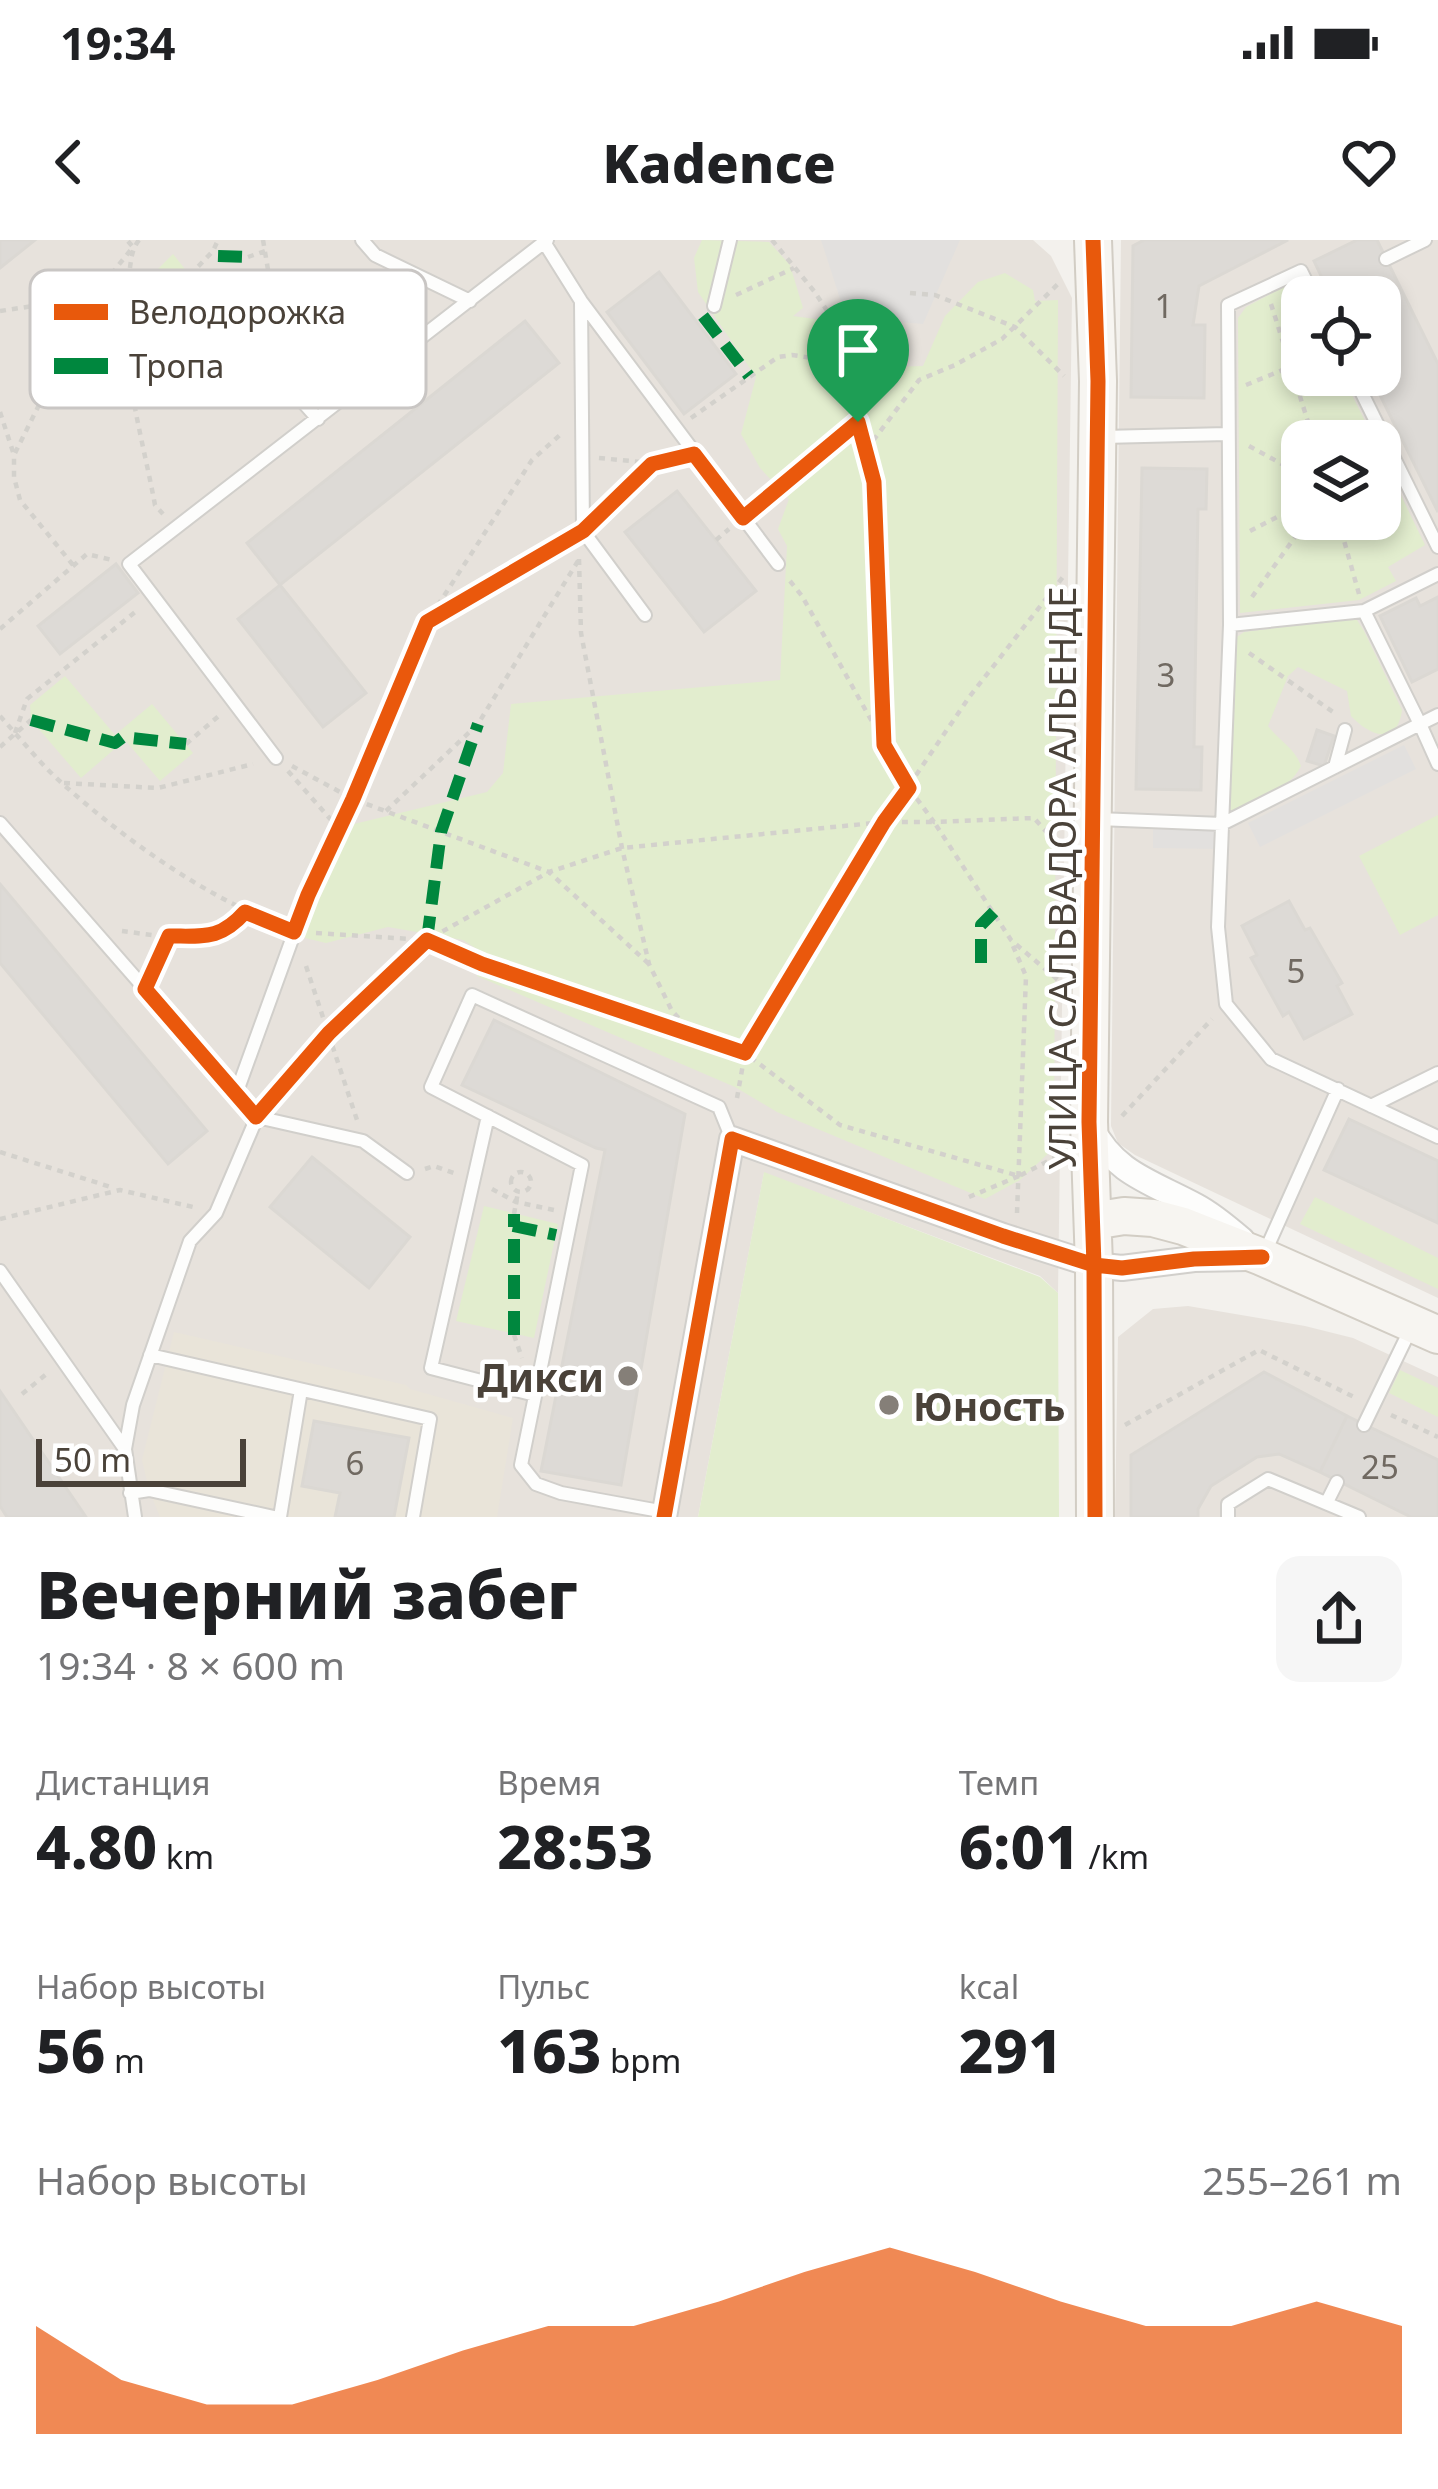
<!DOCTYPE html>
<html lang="ru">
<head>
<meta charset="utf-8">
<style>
  :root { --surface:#fff; --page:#f6f6f6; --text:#202124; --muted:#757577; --accent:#ea580c }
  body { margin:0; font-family:"Noto Sans",sans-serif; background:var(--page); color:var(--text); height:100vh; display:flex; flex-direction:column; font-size:45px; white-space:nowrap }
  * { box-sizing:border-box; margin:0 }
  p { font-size:39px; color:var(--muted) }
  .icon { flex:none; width:66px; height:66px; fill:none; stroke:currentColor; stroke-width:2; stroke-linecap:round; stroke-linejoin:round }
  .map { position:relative; height:1277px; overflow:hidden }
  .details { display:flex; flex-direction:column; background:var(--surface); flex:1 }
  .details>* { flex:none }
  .buttons { position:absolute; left:1281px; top:36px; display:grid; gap:24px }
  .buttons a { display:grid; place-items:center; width:120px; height:120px; border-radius:24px; background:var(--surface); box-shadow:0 6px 18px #0003; font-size:60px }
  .scale { position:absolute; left:36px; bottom:30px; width:210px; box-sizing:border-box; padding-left:12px; border:6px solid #4a4239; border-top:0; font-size:33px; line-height:42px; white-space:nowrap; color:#4a4239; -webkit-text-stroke:9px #fff; paint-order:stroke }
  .pin { position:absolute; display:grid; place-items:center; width:102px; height:102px; color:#fff; margin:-123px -51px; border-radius:50% 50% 50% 0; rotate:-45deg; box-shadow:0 0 12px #0007 }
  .pin .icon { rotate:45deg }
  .round { display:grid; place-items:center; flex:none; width:126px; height:126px; border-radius:24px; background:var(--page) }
  .head { display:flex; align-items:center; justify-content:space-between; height:204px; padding:0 36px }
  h1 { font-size:66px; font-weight:800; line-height:90px }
  .figures { display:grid; grid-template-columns:repeat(3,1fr); gap:18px; height:204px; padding:12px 36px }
  .figures div { display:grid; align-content:center }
  .figures b { font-size:60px; font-weight:800 }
  .figures small { font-size:33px; font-weight:400 }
  .figures p { font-size:33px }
  .chart { height:336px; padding:24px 36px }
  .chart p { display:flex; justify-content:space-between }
  .chart svg { width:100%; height:216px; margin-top:12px; fill:var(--accent); opacity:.7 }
  .status { display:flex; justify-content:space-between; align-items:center; height:84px; padding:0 60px; background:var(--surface); direction:ltr }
  .status svg { height:33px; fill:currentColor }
  header { display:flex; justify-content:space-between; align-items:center; height:156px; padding:0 36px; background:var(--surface); font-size:54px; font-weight:800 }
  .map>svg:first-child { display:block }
  .residential { fill:#e7e2dc; fill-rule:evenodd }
  .education { fill:#e9e4d9 }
  .green { fill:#e2edce }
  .parking { fill:#e2e0de }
  .building { fill:#dddad6; stroke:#dbd8d3; stroke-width:3 }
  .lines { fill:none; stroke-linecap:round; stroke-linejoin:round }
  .lane-casing { stroke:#d1cfcb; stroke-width:16 }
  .street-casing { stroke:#d1cfcb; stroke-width:28 }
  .secondary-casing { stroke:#d2cdc4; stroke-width:40 }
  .path { stroke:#d3d1cc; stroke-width:4.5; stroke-dasharray:6 6; stroke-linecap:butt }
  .lane { stroke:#fdfdfc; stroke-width:12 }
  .street { stroke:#fdfdfc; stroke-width:24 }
  .secondary { stroke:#f7f5f1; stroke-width:36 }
  .quiet { stroke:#00873e; stroke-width:12; stroke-dasharray:24 12; stroke-linecap:butt }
  .cycleway-casing { stroke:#fff; stroke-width:22 }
  .cycleway { stroke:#e8590c; stroke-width:15 }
  .route-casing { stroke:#fff; stroke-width:24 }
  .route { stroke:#ea580c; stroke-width:15 }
  .poi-dot { fill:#857f78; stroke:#fff; stroke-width:4.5 }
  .labels { text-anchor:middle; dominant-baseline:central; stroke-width:9; stroke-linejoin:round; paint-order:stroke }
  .number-label { font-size:33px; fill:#706961 }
  .street-label { font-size:39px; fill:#4a4239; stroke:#fff }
  .poi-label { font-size:39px; font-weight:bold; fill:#4a4239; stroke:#fff; text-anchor:end }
  .key { fill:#fff; stroke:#c9c6c4; stroke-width:3 }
  .key-label { font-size:33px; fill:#4a4239 }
</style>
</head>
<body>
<div class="status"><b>19:34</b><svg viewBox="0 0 49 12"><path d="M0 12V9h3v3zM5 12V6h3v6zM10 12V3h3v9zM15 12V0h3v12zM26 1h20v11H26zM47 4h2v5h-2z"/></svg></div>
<header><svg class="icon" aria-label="back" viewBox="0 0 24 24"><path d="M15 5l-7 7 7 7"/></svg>Kadence<svg class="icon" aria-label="heart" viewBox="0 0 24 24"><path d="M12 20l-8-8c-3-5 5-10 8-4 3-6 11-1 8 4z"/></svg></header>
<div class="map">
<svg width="1438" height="1277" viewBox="0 0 1438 1277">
  <rect width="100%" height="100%" fill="#f3f1ed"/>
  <path class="residential" d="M0,0h1033l18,16 21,42 -14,995 -18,-17 -276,-103 -66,344h-698z
    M1121,0h317v1058l-303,-143 -17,-12 -7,-17zM1302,57h78v78h-78zM1302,201h78v78h-78z
    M1188,1066l117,20 48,12 85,39v140h-323l3,-180 35,-28z"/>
  <path class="education" d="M174,1092l232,53 4,4 103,29 -16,99h-337l-11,-27 -7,-30z"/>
  <path class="green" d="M702,0l67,2 21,23 13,43 -10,8 30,4v31l5,18 95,-3 22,-50 33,-34 27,-9 28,17 2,11 23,-1 -4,848 -34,32 -35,19 -208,-87 -42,-25 -258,-111 3,-25 -17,-11 -75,-13 -62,16 -21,-5c-4,-35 32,-84 49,-114l133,-32 16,-19 8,-69 269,-24 7,-134 -9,-17 11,-30 -29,-31 -19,-34 15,-57 -58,-85 -4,-34z
    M173,14l51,64 -44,37 -38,-50 1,-21z
    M1291,43l5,1 8,13 -2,78h40l33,66h-73v78h78v-67l45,93 -37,22 8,14 -37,19 -119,13 -2,-295 8,-11z
    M1349,379l8,1 7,11 38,79c-5,37 -32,26 -51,6l-4,-25 -49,-24 -10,9 -20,50c11,15 27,22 33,40 -12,24 -45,37 -70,45l-3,-3 6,-169 10,-7z
    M65,436l50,59 37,-31 41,49 -33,28 -35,-41 -44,38 -50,-58 -1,-15z
    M1438,575v100l-38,20 -41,-79z
    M764,932l276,105 18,16 1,224h-361z
    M1315,957l123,61v31l-138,-65z
    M484,966l74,18 -24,114 -78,-17z
    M1400,1130l38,18v29l-49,-24z"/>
  <path class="parking" d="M821,0h139l-37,84 -77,-7z
    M1404,505l12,24 -156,78 -12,-24z
    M1153,589h70v20l-70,-1z"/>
  <path class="building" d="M0,0h35l-35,28z
    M1144,0h144l-89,46 -6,39h12l-1,73 -73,-1 2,-151z
    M1357,0h20l61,124v148l-68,-137h10v-78h-49l-17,-36z
    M659,32l77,102 -52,40 -77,-102z
    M525,81l34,42 -279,222 -33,-42z
    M1142,228l65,1 -1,40h-8l-2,116 -2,122h8l-1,43 -65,-1z
    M677,251l79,100 -52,41 -79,-100z
    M116,324l22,29 -78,61 -22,-28z
    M280,345l86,108 -43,34 -85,-108z
    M1438,357v72l-26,13 -32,-66 36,-18 4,8z
    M1317,490l17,6 -10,30 -17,-5z
    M0,644l207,247 -39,33 -168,-201z
    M1289,661l16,29 5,-2 32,55 -5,3 15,28 -48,25 -15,-27 -6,4 -32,-58 6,-3 -15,-29z
    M494,780l191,94 -64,371 -80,-14 64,-321 -9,-2 -134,-63z
    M1349,879l89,42v62l-114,-53z
    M312,917l98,80 -41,51 -99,-81z
    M1264,1132l83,44 -27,56 -41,-18 -22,3 -46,29 -13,23v8h-67v-62z
    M0,1151l86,126h-79l-7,-11z
    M1347,1176l91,44v57h-27l-91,-45z
    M314,1181l95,17 -15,79h-59l5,-24 -38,-7z"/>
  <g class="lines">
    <g class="lane-casing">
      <path id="lane" d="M362,0l13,15 95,46
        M544,2l37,59 197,263
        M1386,19l39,-19
        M1314,57l-13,-26 -73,34 2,320 -12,302 8,77 45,55 167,78
        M581,62l2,229 62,84
        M714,66l16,-66
        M261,115l57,64
        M1353,135l85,172
        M1103,197l124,-3
        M743,278l27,-23
        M1438,334l-74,37 56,113 18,-9
        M1230,385l134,-14
        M276,518l-147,-194 418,-324
        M1335,527l10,-37
        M1098,579l124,5 198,-100 18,40
        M0,583l257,294 106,24 44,32
        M236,854l72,-199
        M1371,866l67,-33
        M488,876l-57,252 104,27
        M1265,1012l73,-163
        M0,1031l125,178
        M150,1115l280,64 -17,98
        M1364,1185l47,-97
        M130,1253l19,-3 125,27
        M1327,1262l10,-20
        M665,1272l-104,-19 -25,-9 -15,-19 61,-300 -151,-78 41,-92 247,112 13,32
        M135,1277l-10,-68 8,-44 57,-164 26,-28 41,-96
        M280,1277l21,-127
        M1228,1277v-13l40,-25 91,38"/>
    </g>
    <g class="street-casing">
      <path id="street" d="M1091,887c24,47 61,55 105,79 17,9 32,22 46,34
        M664,1277l68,-378 271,97 91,29 28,3 72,-9 54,-1"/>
    </g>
    <g class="secondary-casing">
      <path id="secondary" d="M1093,0l5,141 -9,741 5,143 1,252
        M1093,981l31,-5 29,2 30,8 79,31 176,78"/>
    </g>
    <path class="path" d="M139,0c-8,10 -8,22 -10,35 -13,76 12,155 26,230l8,9
      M263,0l16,95 -4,4
      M772,0l42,51 16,24 11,24 32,142 11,264
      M248,17l17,-6
      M190,35l23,-24 5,-11
      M910,53l25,2 80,32 49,49
      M736,55l58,-27
      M1271,64l43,137
      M0,71l93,-14 49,-3
      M1246,145l56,-23
      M0,172l14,43
      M691,178l87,-61 14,-2 53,8
      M1249,206l53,29
      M866,210l53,-70 36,-15 47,-26 57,-56
      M599,218l53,5 25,-5
      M784,243l74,-61
      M605,270l47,-47
      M1338,279l21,75
      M1250,291l52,-27
      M716,300l13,-11
      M579,319l2,74 41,215 27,116 23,47 19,20
      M73,325l-53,-65 -6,-23v-22l79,-158 40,-50 -6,-7
      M790,341l12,15 107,192 25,34 100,-4 26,29
      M1252,357l56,-78
      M433,378l136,-78
      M0,389l87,-75 25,6
      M1249,413l84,59
      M0,476c21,23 41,49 64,69 63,56 135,107 212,139
      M15,493l12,-34 112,-90
      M186,504l35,-30
      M0,507l31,-27
      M292,526l61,33 196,73 100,92
      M288,531l51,58
      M64,543l94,5 95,-24
      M386,571l92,-87 100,-163
      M315,639l38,-80 74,-177 105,-162 28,-25
      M122,691c24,3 69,11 91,5 14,-4 23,-14 32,-24
      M316,693l111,7 55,24 263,89 95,72 179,51 39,-20
      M1013,706l13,30 -9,237
      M306,726l51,154
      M155,728l14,-32
      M737,858l8,-45 139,-231 86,-126 93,-119
      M272,859l57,-66 98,-93 122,-68 73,-24 262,-26h50l77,118 47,40
      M1122,876l90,-97
      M0,912l114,36
      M425,929l9,-3 20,7
      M511 942a10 10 0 1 1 20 0a10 10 0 1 1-20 0Z
      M492,949l24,13 38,8
      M969,957l50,-21
      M514,974l4,-22
      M0,979l120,-29 73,17
      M514,1095l8,23
      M22,1154l27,-22
      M1391,1175l47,22
      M1125,1185l134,-75 95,47"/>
    <use href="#lane" class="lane"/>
    <use href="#street" class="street"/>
    <use href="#secondary" class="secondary"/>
    <path class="quiet" d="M218,16l30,1
      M142,54l48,-19
      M703,76l46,60
      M31,480l84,23 8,-6 63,7
      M427,700l14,-108 37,-108
      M981,723v-38l13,-13
      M513,986l43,9
      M514,1095v-121"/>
    <g class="cycleway-casing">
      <path id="cycleway" d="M1093,0l5,141 -9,741 5,143 1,252
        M664,1277l68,-378 271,97 91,29 28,3 72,-9 68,-2"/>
    </g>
    <use href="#cycleway" class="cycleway"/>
  </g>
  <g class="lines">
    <g class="route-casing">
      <path id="route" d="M858,182l16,60 10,263 25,43 -25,34 -139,231 -263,-89 -55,-24 -98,93 -73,84 -111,-128 24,-53c35,0 51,4 76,-24l49,20 14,-37 45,-96 74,-177 156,-91 69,-67 42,-10 49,64z"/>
    </g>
    <use href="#route" class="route"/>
  </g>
  <g class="poi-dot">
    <circle cx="628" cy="1136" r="12"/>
    <circle cx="889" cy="1165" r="12"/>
  </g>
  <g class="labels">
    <g class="number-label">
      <text x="1164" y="65">1</text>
      <text x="1166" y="434">3</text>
      <text x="1296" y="730">5</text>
      <text x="355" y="1222">6</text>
      <text x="1380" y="1226">25</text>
    </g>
    <g class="street-label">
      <text transform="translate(1060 638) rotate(-90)">УЛИЦА САЛЬВАДОРА АЛЬЕНДЕ</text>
    </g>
    <g class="poi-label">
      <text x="604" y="1136">Дикси</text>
      <text x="913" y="1165" text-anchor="start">Юность</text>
    </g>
  </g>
  <rect x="30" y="30" width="396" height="138" rx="18" class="key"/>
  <rect x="54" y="64" width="54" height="16" fill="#e8590c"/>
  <rect x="54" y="118" width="54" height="16" fill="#00873e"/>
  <g class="key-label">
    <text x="129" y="84">Велодорожка</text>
    <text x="129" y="138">Тропа</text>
  </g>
</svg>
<div class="buttons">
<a><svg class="icon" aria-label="locate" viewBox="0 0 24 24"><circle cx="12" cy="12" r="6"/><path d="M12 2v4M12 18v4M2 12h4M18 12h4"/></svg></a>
<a><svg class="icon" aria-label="layers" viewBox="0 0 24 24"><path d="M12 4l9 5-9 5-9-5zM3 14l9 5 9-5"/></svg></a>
</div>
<div class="scale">50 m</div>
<div class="pin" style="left:858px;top:182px;background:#1e9e55"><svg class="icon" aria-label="arrive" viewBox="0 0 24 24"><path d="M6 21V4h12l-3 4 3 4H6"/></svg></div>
</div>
<section class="details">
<div class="head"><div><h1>Вечерний забег</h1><p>19:34 · 8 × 600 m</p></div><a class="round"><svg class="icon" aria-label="share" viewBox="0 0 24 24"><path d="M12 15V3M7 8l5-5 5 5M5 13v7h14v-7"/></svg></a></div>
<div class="figures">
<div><p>Дистанция</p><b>4.80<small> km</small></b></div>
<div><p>Время</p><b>28:53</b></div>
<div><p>Темп</p><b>6:01<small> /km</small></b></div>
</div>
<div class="figures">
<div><p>Набор высоты</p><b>56<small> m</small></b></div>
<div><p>Пульс</p><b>163<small> bpm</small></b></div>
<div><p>kcal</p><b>291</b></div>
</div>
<div class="chart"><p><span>Набор высоты</span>255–261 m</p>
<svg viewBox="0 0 160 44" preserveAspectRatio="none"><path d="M0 44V22L10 33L20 38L30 38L40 33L50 27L60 22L70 22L80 17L90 11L100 6L110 11L120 17L130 22L140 22L150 17L160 22V44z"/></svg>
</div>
</section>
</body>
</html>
